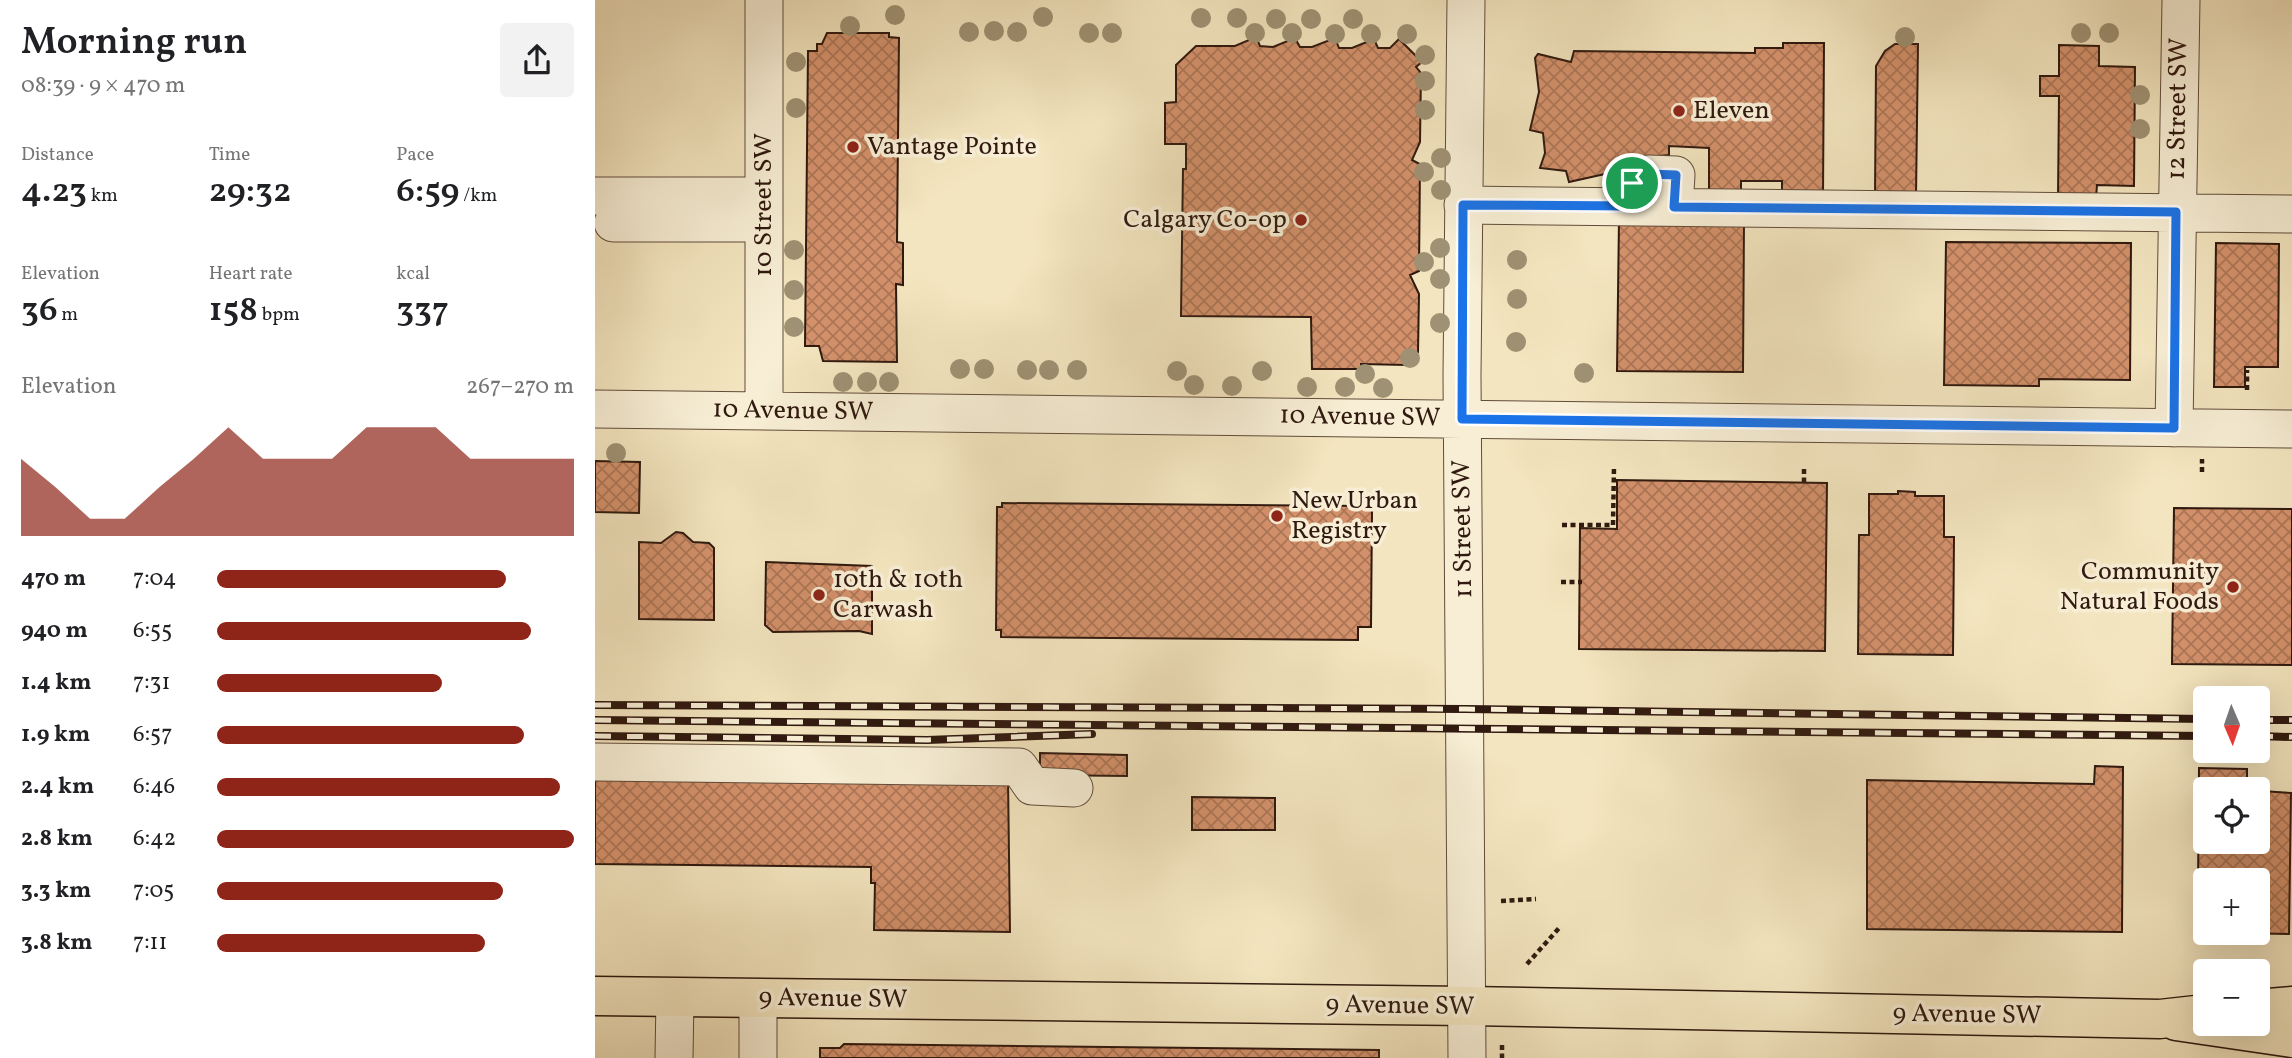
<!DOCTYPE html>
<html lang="en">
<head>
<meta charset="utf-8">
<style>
  :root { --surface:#fff; --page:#f2f2f2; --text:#202124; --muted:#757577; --accent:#8f2418 }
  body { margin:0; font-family:Vollkorn,serif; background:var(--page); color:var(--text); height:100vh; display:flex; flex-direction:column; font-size:26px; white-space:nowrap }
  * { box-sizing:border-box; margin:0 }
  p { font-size:23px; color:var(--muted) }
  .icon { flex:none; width:38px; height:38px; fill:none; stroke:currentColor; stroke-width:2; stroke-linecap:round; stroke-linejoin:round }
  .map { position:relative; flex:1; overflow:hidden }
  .panel { display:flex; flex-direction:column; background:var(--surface); width:595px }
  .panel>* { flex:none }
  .needle { width:46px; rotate:178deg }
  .fabs { position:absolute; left:1598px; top:686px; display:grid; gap:14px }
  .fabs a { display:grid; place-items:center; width:77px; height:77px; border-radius:7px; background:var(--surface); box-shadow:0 7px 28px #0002; font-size:35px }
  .pin { position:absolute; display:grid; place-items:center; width:60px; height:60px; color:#fff; margin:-30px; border:4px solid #fff; border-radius:50%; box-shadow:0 2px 7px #0007 }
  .round { display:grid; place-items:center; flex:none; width:74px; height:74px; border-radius:7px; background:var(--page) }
  .overview { display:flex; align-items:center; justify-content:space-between; height:119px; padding:0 21px }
  h1 { font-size:38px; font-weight:600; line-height:52px }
  .metrics { display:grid; grid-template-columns:repeat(3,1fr); gap:10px; height:119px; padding:7px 21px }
  .metrics div { display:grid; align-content:center }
  .metrics b { font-size:35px; font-weight:600 }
  .metrics small { font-size:19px; font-weight:400 }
  .metrics p { font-size:19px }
  .chart { height:196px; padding:14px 21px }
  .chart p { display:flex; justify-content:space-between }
  .chart svg { width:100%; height:126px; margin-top:7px; fill:var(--accent); opacity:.7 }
  ul { padding:0 21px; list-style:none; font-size:23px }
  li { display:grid; grid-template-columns:112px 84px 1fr; align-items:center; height:52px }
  li i { height:18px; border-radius:9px; background:var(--accent) }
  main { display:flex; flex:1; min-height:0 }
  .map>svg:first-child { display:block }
  .building { fill:url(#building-cross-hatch); stroke:#30190f; stroke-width:2; fill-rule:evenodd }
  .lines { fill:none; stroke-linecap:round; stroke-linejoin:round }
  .minor-casing { stroke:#614c3b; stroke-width:39 }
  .major-casing { stroke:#30190f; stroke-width:41 }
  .path { stroke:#30190f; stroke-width:4.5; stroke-dasharray:5 3.5; stroke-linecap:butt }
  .minor { stroke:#f7eed5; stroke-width:37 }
  .major { stroke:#f3e5bf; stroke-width:38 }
  .rail-casing { stroke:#30190f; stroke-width:8 }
  .rail { stroke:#f7eed5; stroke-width:5; stroke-dasharray:16; stroke-linecap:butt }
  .tree { fill:#9f9173 }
  .route-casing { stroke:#fff; stroke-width:14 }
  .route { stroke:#1a73e8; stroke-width:9 }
  .poi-dot { fill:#8f2418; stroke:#f7eed5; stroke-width:2.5 }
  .labels { text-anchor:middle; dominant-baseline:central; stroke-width:7; stroke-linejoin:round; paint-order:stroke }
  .street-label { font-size:26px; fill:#30190f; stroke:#f7eed5 }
  .poi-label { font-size:26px; fill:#30190f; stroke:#f7eed5; text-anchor:start }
</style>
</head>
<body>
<main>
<section class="panel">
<div class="overview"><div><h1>Morning run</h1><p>08:39 · 9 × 470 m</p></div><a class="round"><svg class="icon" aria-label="share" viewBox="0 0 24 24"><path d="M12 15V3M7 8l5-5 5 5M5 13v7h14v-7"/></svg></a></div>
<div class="metrics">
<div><p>Distance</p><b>4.23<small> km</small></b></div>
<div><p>Time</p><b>29:32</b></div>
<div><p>Pace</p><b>6:59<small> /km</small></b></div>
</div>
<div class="metrics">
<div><p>Elevation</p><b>36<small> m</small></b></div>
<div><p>Heart rate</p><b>158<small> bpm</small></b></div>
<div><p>kcal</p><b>337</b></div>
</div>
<div class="chart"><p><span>Elevation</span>267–270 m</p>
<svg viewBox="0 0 160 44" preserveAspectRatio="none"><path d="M0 44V17L10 27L20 38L30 38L40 27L50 17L60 6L70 17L80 17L90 17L100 6L110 6L120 6L130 17L140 17L150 17L160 17V44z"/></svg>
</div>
<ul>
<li><b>470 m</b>7:04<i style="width:81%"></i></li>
<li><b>940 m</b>6:55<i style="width:88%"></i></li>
<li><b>1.4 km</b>7:31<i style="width:63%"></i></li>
<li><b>1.9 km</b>6:57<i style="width:86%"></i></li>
<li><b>2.4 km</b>6:46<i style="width:96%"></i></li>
<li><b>2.8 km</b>6:42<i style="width:100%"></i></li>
<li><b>3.3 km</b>7:05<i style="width:80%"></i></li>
<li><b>3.8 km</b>7:11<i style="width:75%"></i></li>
</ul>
</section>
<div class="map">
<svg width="1697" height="1058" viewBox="0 0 1697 1058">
  <defs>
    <pattern id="building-cross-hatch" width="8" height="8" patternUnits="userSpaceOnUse" patternTransform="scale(1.75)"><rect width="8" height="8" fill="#d3916b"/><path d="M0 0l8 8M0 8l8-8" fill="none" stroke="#ac7656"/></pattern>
  </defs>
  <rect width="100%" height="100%" fill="#f3e5bf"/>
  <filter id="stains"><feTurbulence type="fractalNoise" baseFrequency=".00286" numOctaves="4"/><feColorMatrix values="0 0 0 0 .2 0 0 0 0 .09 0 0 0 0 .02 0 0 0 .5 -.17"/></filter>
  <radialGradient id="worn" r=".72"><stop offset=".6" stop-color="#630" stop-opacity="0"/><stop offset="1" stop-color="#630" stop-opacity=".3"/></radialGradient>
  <path class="building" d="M232,33h62v4l10,1 -2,204 6,1v42l-7,-1 1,78 -74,-1 -4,-15h-14l3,-295h9v-7h5z
    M661,37l4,9 13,1 22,-9 5,9h12l23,-9 4,10h13l22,-9 4,9h12l9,-9 23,23 -6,5 5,6 -1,69 -8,18 8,4 -1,107 -9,4 9,19 -1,58h-13l1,13 -45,-1v5h-49l-1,-52 -130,-1 2,-147h3v-25h-21v-41l11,-1v-37l20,-19h39z
    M1188,43h41l-1,152 -41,-1v-13h-41v12h-32v-45l-40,-2v9l-9,1 -1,6 -90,20 -3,-11 -26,-3 5,-15 -2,-20 -13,-3 9,-38 -4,-34 3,-4 33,8 3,-11 181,2v-5h28z
    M1300,44h23l-2,152h-41l1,-130 9,-15z
    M1464,45l40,1v20l36,1 -1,119 -37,-1 -1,13 -38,-1 1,-101h-19v-20h19z
    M1024,219l125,2 -1,151 -126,-1z
    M1351,242l185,1 -1,137 -91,-1v7l-95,-1z
    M1621,243l63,1 -1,123h-33v20h-31z
    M0,461l45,1 -1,51 -44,-1z
    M1022,480l210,3 -2,168 -246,-2 1,-121 37,1z
    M1303,491l17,1v4h29v41h10l-1,118 -95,-1 1,-119h10v-41h29z
    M407,503l366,3 4,4 -1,117h-13v13l-357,-3v-7h-5l1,-123h5z
    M1579,508l118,1v156l-120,-1z
    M81,532l7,1 10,9 16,1 5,5v72l-75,-1v-77l22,1z
    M171,562l106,4v68l-13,-3 -86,1 -8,-7z
    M445,753l87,2v21l-87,-1z
    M1500,766l28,1 -1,165 -255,-3v-149l227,4z
    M1604,768l48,1v13h14l1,9 29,2 -2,141 -52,-1h20v-53h-52v10h-7zM1610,789h52v53h-52z
    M0,775l413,3 2,154 -136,-2 1,-47h-4v-16l-276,-3z
    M597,797l83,1v32h-83z
    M249,1044l535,6v8h-559v-10h20z"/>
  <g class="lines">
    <g class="minor-casing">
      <path id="minor" d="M871,0l-4,376 5,682
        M0,196h169
        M868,205l829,9
        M1038,206l-1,-23 16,-9 28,1 -2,32
        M18,223h151
        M0,409l1697,20
        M169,411v-411
        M1579,428l7,-428
        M0,762l424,5 13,19 42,2
        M79,1058l1,-60
        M163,1058v-60"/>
    </g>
    <g class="major-casing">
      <path id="major" d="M0,996l873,10 692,13 45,-5
        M1662,1009l35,-3
        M1581,1021l116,17"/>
    </g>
    <path class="path" d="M1652,390v-20
      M1209,469v14
      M1607,472v-13
      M967,525h51l1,-58
      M966,582h21
      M906,901l35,-2
      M932,964l33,-37
      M907,1045v13"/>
    <use href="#minor" class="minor"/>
    <use href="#major" class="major"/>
    <g class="rail-casing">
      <path id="rail" d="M0,705l870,4 740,10
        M0,720l1610,16
        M1662,720h35
        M0,736l332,4 165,-6
        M1662,736l35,1"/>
    </g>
    <use href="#rail" class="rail"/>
  </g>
  <g class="tree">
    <circle cx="300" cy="15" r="10"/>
    <circle cx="448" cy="17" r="10"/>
    <circle cx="606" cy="18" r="10"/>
    <circle cx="642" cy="18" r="10"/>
    <circle cx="681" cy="19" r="10"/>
    <circle cx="716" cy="19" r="10"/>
    <circle cx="758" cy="19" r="10"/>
    <circle cx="255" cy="26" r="10"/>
    <circle cx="399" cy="31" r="10"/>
    <circle cx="374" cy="32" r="10"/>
    <circle cx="422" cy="32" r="10"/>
    <circle cx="494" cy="33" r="10"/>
    <circle cx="517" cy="33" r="10"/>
    <circle cx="660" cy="33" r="10"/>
    <circle cx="697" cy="33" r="10"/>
    <circle cx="1486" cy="33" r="10"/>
    <circle cx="1514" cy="33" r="10"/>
    <circle cx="740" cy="34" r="10"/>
    <circle cx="776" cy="34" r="10"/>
    <circle cx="812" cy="34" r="10"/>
    <circle cx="1310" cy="37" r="10"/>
    <circle cx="830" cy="55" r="10"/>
    <circle cx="201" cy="62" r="10"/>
    <circle cx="830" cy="81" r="10"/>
    <circle cx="1545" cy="95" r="10"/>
    <circle cx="201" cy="108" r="10"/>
    <circle cx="830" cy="110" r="10"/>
    <circle cx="1545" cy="129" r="10"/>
    <circle cx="846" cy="158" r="10"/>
    <circle cx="829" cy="172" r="10"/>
    <circle cx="846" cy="190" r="10"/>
    <circle cx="845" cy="248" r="10"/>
    <circle cx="199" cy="250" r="10"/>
    <circle cx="922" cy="260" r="10"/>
    <circle cx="829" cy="262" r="10"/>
    <circle cx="845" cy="279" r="10"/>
    <circle cx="199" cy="290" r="10"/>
    <circle cx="922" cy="299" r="10"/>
    <circle cx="845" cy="323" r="10"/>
    <circle cx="199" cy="327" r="10"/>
    <circle cx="921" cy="342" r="10"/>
    <circle cx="815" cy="358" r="10"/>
    <circle cx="365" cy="369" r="10"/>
    <circle cx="389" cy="369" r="10"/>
    <circle cx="432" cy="370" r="10"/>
    <circle cx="454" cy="370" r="10"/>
    <circle cx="482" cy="370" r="10"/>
    <circle cx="582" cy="371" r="10"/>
    <circle cx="667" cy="371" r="10"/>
    <circle cx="989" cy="373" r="10"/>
    <circle cx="770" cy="374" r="10"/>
    <circle cx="248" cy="382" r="10"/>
    <circle cx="272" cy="382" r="10"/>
    <circle cx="294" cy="382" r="10"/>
    <circle cx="599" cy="385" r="10"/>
    <circle cx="637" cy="386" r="10"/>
    <circle cx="712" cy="387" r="10"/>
    <circle cx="750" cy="387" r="10"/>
    <circle cx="788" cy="388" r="10"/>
    <circle cx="21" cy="453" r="10"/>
  </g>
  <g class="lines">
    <g class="route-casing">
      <path id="route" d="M1053,174l28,1 -2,32 502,5 -2,216 -712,-9 1,-214 170,1 -1,-23z"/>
    </g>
    <use href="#route" class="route"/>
  </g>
  <g class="poi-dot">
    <circle cx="1084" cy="111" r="7"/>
    <circle cx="258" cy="147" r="7"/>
    <circle cx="706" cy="220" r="7"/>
    <circle cx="682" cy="516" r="7"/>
    <circle cx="1638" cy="587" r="7"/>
    <circle cx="224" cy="595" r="7"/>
  </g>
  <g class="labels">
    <g class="street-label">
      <text transform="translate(1583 109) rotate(-89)">12 Street SW</text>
      <text transform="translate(169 205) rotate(-90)">10 Street SW</text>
      <text transform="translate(198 411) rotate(1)">10 Avenue SW</text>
      <text transform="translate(765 417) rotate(1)">10 Avenue SW</text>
      <text transform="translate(868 529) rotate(-91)">11 Street SW</text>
      <text transform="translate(238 999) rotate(1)">9 Avenue SW</text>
      <text transform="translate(805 1006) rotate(1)">9 Avenue SW</text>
      <text transform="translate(1372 1015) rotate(1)">9 Avenue SW</text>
    </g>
    <g class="poi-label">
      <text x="1098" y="111">Eleven</text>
      <text x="272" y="147">Vantage Pointe</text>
      <text x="692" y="220" text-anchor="end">Calgary Co-op</text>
      <text x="696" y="501">New Urban<tspan x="696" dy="30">Registry</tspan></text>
      <text x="1624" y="572" text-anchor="end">Community<tspan x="1624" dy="30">Natural Foods</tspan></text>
      <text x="238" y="580">10th &amp; 10th<tspan x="238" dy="30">Carwash</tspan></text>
    </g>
  </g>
  <rect width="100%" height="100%" filter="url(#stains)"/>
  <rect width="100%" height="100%" fill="url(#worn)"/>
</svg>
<div class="fabs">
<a><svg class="needle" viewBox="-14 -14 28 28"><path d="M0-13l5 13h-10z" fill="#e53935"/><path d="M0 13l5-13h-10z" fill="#757577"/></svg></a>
<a><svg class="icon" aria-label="locate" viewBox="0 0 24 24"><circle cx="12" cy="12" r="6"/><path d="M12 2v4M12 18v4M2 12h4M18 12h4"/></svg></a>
<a>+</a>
<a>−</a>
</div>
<div class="pin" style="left:1037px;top:183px;background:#1e9e55"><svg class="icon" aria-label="arrive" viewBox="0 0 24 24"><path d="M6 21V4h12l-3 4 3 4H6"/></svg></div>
</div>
</main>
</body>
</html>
